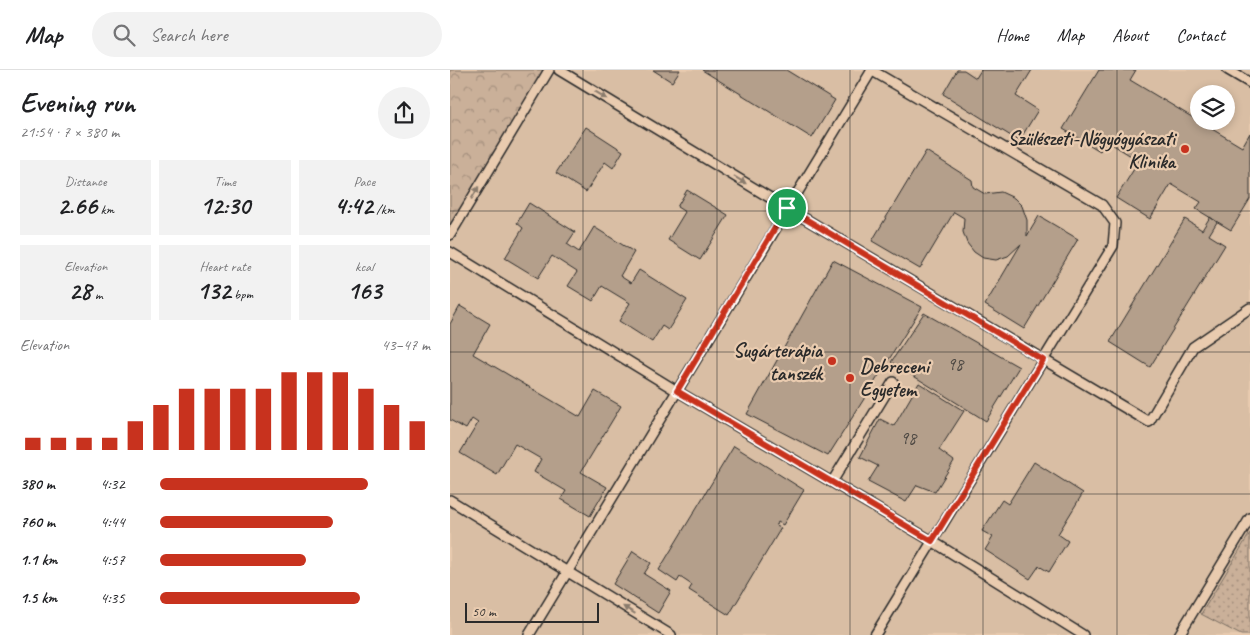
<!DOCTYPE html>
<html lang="en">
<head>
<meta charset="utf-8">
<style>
  :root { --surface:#fff; --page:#f2f2f2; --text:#202124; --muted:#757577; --line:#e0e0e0; --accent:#c8321e }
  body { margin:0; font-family:Caveat,sans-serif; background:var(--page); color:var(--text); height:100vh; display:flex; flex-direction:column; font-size:19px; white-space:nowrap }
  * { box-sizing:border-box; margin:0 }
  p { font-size:16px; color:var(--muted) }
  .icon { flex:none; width:28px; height:28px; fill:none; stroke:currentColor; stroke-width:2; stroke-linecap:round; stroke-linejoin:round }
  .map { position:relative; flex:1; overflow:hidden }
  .drawer { display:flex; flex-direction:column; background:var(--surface); width:450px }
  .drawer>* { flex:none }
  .controls { position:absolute; left:740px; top:15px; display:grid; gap:10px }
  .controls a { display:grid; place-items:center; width:45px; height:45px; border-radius:50%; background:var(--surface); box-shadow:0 2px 8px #0003; font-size:25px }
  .scale { position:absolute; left:15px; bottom:12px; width:134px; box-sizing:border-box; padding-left:5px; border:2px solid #2b2b2b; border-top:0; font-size:14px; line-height:18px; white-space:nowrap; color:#2b2b2b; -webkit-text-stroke:4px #e9cbaf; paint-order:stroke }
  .pin { position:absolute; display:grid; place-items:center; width:42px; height:42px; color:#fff; margin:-21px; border:2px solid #fff; border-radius:50%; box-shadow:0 1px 5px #0007 }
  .round { display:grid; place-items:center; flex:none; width:52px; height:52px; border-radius:26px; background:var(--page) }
  .head { display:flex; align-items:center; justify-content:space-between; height:85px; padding:0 20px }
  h1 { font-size:28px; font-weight:700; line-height:38px }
  .metrics { display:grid; grid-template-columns:repeat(3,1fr); gap:8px; height:85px; padding:5px 20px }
  .metrics div { display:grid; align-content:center; border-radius:0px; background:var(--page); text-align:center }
  .metrics b { font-size:25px; font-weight:700 }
  .metrics small { font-size:14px; font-weight:400 }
  .metrics p { font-size:14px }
  .chart { height:140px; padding:10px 20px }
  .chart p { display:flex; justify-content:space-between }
  .chart svg { width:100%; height:90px; margin-top:5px; stroke:var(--accent); stroke-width:6 }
  ul { padding:0 20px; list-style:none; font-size:16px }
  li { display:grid; grid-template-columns:80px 60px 1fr; align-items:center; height:38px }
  li i { height:12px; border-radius:6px; background:var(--accent) }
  header { display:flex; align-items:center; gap:30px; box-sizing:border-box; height:70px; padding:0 25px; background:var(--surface); border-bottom:1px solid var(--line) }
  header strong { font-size:24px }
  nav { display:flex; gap:28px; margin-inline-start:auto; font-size:18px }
  .search { width:350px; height:45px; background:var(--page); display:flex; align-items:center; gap:12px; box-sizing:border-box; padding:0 18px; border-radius:28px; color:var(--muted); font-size:19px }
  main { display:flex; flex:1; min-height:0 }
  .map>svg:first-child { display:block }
  .built { fill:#d9bea4; fill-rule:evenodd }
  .forest { fill:url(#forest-crowns); stroke:#7a6e62 }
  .garden { fill:url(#garden-dots); stroke:#7a6e62 }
  .building { fill:#b49f8b; stroke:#2b2b2b }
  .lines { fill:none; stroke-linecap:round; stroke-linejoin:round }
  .lane-casing { stroke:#2b2b2b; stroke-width:12 }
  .lane { stroke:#e9cbaf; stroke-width:9 }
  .oneway { fill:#8a7b6d }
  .route-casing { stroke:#fff; stroke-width:10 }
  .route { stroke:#c8321e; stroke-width:6 }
  .grid { fill:none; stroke:#2b2b2b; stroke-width:1; stroke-opacity:0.55 }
  .poi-dot { fill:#c8321e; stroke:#e9cbaf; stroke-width:2 }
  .labels { text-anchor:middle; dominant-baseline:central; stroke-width:4.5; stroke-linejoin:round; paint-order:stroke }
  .number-label { font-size:18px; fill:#4d4843 }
  .poi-label { font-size:20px; font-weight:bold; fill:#2b2b2b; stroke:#e9cbaf; text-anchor:end }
</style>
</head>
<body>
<header>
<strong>Map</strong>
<div class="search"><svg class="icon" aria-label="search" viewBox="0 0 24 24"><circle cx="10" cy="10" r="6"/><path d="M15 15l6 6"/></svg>Search here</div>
<nav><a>Home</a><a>Map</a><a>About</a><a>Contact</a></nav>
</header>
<main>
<section class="drawer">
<div class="head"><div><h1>Evening run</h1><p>21:54 · 7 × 380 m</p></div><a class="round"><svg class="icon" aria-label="share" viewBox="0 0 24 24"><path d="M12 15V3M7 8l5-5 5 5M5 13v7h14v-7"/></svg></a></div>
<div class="metrics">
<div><p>Distance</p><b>2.66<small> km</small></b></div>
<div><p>Time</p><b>12:30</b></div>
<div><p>Pace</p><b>4:42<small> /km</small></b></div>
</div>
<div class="metrics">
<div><p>Elevation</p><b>28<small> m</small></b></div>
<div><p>Heart rate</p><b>132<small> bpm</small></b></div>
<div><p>kcal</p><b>163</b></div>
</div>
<div class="chart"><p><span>Elevation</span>43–47 m</p>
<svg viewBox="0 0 160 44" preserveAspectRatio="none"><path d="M5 44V38M15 44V38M25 44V38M35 44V38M45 44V30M55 44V22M65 44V14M75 44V14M85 44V14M95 44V14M105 44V6M115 44V6M125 44V6M135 44V14M145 44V22M155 44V30"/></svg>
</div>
<ul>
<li><b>380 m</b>4:32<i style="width:77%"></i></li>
<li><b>760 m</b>4:44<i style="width:64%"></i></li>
<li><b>1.1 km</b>4:57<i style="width:54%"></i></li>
<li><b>1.5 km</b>4:35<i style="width:74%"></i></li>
</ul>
</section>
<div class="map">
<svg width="800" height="565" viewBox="0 0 800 565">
  <defs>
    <pattern id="forest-crowns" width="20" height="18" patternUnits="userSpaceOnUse" patternTransform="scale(1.25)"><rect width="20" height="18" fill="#cab099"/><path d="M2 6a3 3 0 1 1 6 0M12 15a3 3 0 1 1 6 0" fill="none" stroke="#a48f7d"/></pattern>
    <pattern id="garden-dots" width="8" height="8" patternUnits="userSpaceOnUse" patternTransform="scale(1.25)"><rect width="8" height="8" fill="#cab099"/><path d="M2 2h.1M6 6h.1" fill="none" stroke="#a48f7d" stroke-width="1.8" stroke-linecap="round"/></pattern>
  </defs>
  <rect width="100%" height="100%" fill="#e9cbaf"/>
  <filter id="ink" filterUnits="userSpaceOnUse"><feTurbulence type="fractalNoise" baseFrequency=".02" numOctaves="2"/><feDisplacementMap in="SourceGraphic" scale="10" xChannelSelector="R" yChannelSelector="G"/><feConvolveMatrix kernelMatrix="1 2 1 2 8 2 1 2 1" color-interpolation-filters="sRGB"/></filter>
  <g filter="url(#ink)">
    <path class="built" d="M0,0h800v565h-800zM749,24h27v27h-27z"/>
    <path class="forest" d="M0,0h99l-99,165z"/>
    <path class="garden" d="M800,463v102h-9l-40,-21z"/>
    <path class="building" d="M203,0h27l-8,12z
      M252,0h84l49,30 -23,38z
      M507,0h7l12,8 5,-8h51l-16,26 22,14 -19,31 -76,-47z
      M649,0h37l-6,10 112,67 8,-14v66l-19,31 -35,-21 5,-7 -30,-18 -21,35 -34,-21 23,-37 -32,-20 -7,10 -37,-22z
      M136,57l37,24 -10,17 -8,-6 -19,30 -30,-19z
      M476,81l46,29 1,7 12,7 16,-2 13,6 8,8 5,14v16l12,-20 39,23 -54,90 -39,-24 36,-61 -13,12 -12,4 -13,-2 -9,-6 -7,-9 -4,-11 1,-14 -10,-6 -34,57 -48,-28z
      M237,120l41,25 -28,45 -32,-20 17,-28 -8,-5z
      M79,133l46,29 -8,12 12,8 15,-25 40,25 -14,24 11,7 8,-13 48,30 -19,30 -6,-4 -10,16 -33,-21 11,-18 -28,-17 -9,15 -25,-15 9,-14 -25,-16 -14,22 -33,-20 18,-30 -6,-5z
      M760,147l7,5 -8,13 16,10 -75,122 -40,-25 75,-123 17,11z
      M383,190l89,47 -94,149 -81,-42z
      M10,236l30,18 -17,30 107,63 15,-26 26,15 -40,66 26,15 -17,29 -29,-17 5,-8 -32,-19 7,-13 -26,-15 -18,31 -37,-22 18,-30 -6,-4 -6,10 -16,-9v-96z
      M474,243l95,54 -33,54 -95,-59z
      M469,313l45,28 -25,39 15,11 -19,31 -18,-7 -11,17 -38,-20 10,-16 -18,-9 20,-38 14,7z
      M284,376l70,44 -21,35 -5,-3 -2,4 5,2 -52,87 -40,-25 3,-5 -12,-8 -3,5 -18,-12z
      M584,392l49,31 -25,41 10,7 -19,31 -10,-6 -9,13 -45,-29 8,-13 -11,-6 20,-31 6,4z
      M183,481l18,12 -7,11 27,17 -13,22 -45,-29z"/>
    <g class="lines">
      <g class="lane-casing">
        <path id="lane" d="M109,0l228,138 362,214 44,-75 57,-39
          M421,0l231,135 13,18 -2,23 -238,389
          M778,0l22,13
          M0,165l99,-165
          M0,182l227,139 255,150 151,94
          M382,412l61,-100
          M0,430l221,135
          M79,565l343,-565
          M729,565l71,-117"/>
      </g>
      <use href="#lane" class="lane"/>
    </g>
    <defs><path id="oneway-solid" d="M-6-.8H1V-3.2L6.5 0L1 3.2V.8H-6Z" transform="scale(1.25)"/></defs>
    <g class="oneway">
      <use href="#oneway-solid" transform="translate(151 25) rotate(31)"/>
      <use href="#oneway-solid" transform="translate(290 110) rotate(31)"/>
      <use href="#oneway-solid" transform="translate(25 123) rotate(-59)"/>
      <use href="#oneway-solid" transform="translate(179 540) rotate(-149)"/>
    </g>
  </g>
  <g class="lines" filter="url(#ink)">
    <g class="route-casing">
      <path id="route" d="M337,138l256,152 -111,181 -255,-150z"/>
    </g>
    <use href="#route" class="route"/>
  </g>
  <path class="grid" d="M133,0v565M267,0v565M400,0v565M533,0v565M667,0v565M0,141h800M0,282h800M0,424h800"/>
  <g class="poi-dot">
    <circle cx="735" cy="79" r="5"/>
    <circle cx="382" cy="291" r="5"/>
    <circle cx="400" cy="308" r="5"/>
  </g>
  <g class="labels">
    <g class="number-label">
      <text x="505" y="294">98</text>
      <text x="458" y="368">98</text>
    </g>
    <g class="poi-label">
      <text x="725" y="68">Szülészeti-Nőgyógyászati<tspan x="725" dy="23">Klinika</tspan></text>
      <text x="372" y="280">Sugárterápia<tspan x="372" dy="23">tanszék</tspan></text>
      <text x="410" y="296" text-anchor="start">Debreceni<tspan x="410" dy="23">Egyetem</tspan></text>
    </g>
  </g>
</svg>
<div class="controls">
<a><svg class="icon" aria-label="layers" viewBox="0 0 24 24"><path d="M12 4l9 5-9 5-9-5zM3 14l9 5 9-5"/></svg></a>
</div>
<div class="scale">50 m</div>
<div class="pin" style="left:337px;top:138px;background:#1e9e55"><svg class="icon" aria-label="arrive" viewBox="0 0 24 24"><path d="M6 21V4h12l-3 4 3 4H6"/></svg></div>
</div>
</main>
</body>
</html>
